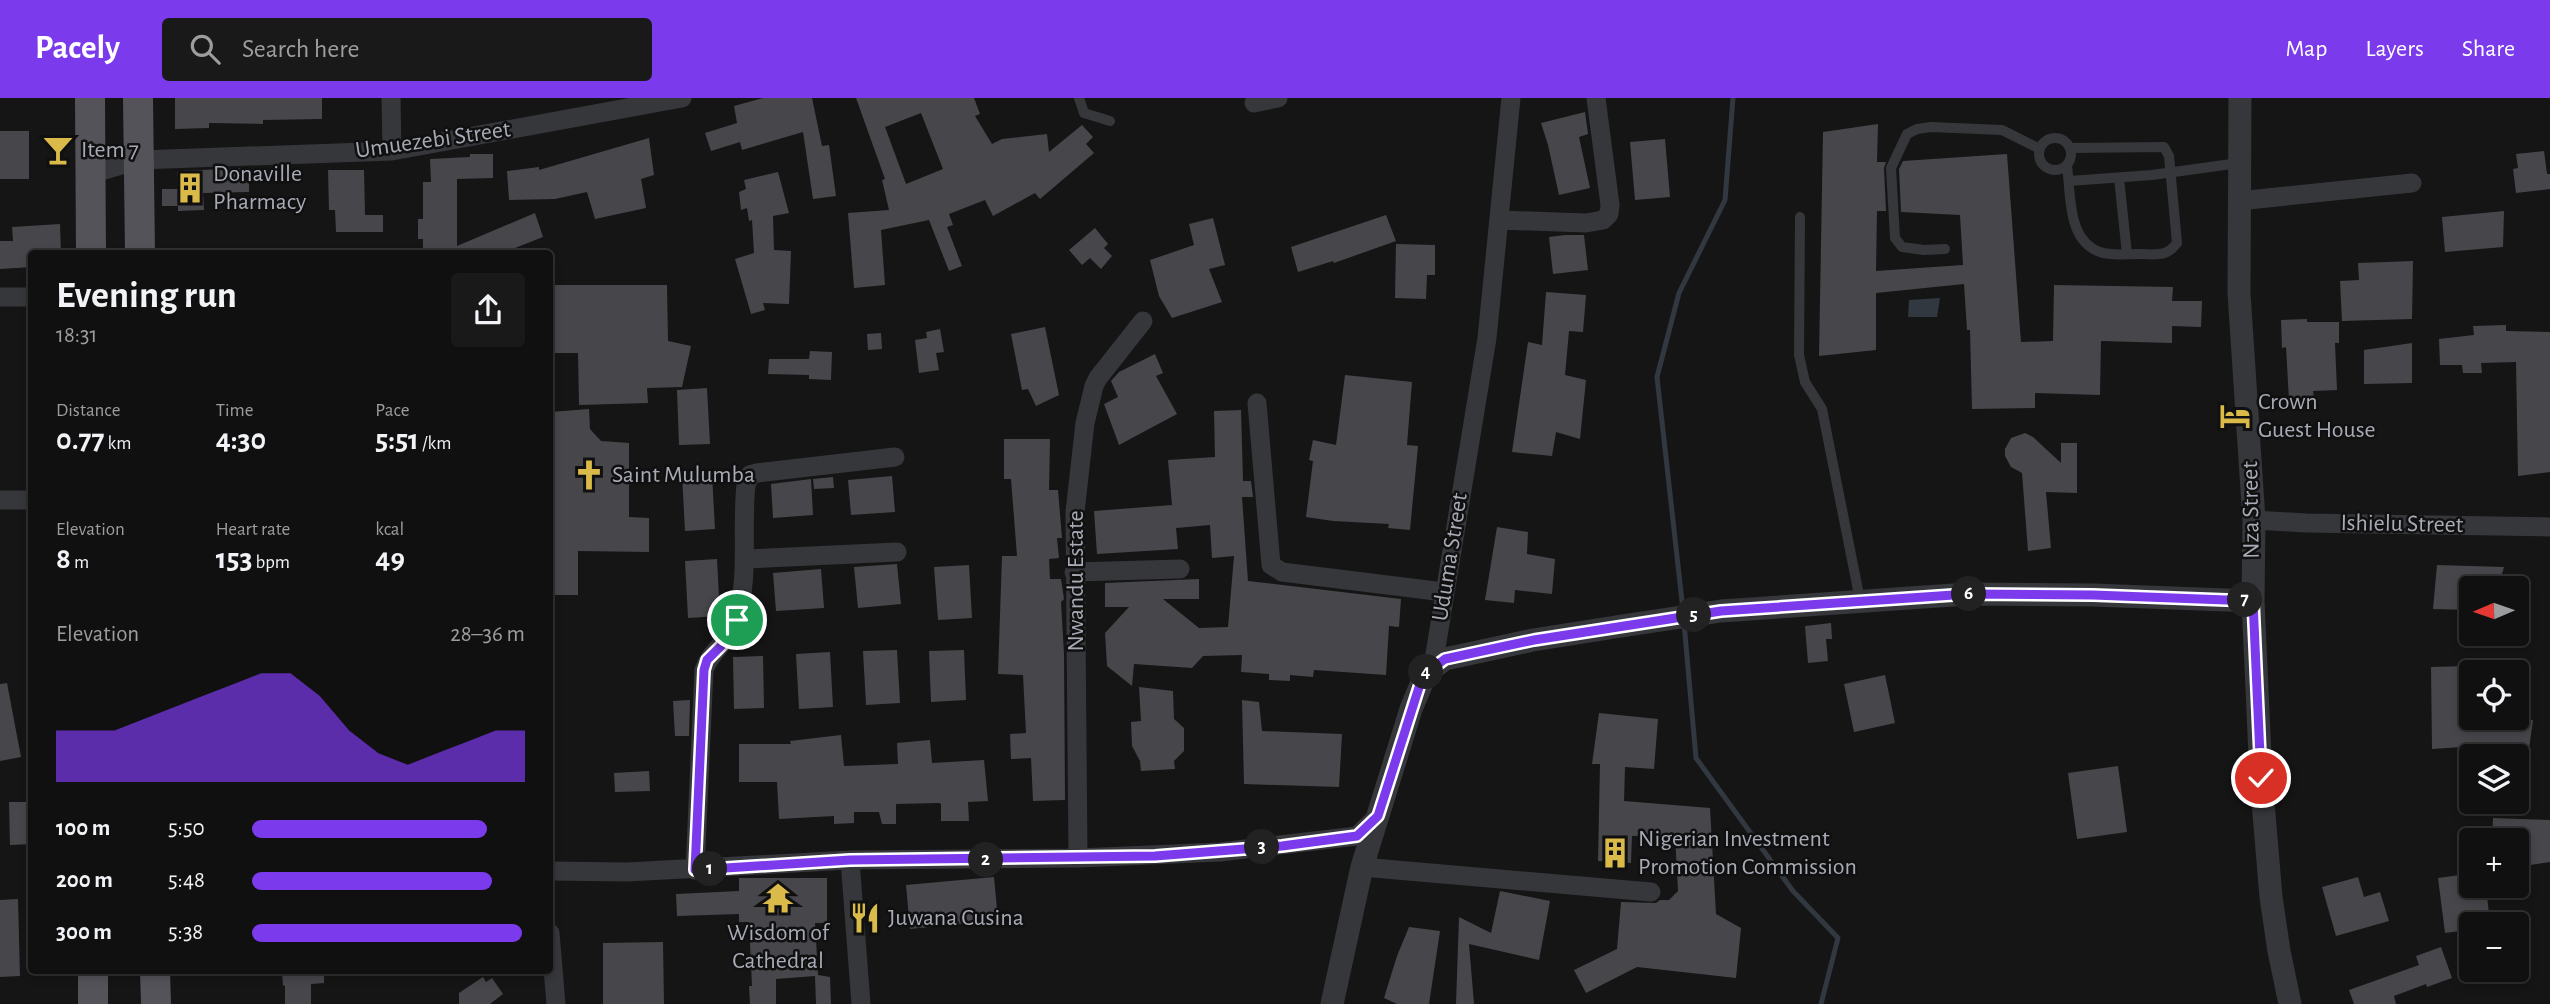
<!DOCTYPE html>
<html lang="en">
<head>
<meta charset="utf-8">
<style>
  :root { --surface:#101010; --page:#191919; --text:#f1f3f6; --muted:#9c9d9f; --line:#303030; --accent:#7c3aed }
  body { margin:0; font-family:"Alegreya Sans",sans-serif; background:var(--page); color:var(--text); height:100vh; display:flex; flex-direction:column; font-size:26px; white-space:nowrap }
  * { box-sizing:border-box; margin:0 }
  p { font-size:23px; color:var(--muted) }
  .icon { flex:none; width:38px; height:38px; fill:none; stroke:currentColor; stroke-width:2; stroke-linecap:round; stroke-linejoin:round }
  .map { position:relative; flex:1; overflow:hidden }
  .panel { position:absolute; left:28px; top:152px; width:525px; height:724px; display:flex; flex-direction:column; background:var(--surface); border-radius:7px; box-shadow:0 4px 10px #0003,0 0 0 2px var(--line) }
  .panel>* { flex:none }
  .needle { width:46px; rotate:268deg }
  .tools { position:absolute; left:2459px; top:478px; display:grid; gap:14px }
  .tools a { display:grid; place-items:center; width:70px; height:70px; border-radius:7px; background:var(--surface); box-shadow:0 4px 10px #0003,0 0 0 2px var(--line); font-size:35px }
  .pin { position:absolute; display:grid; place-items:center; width:60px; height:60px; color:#fff; margin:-30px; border:4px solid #fff; border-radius:50%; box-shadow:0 2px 7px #0007 }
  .km { position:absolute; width:35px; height:35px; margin:-18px; border-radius:50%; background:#222; color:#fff; font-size:19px; line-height:35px; text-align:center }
  .round { display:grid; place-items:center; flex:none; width:74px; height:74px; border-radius:7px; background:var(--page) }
  .overview { display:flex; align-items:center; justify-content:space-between; height:119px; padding:0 28px }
  h1 { font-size:38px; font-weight:600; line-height:52px }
  .stats { display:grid; grid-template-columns:repeat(3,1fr); gap:10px; height:119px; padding:7px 28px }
  .stats div { display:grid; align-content:center }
  .stats b { font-size:30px; font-weight:600 }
  .stats small { font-size:19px; font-weight:400 }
  .stats p { font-size:19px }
  .chart { height:196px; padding:14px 28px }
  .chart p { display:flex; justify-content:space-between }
  .chart svg { width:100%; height:126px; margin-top:7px; fill:var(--accent); opacity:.7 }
  ul { padding:0 28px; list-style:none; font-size:23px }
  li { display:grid; grid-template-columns:112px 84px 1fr; align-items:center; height:52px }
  li i { height:18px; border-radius:9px; background:var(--accent) }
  header { display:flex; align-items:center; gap:42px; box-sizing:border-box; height:98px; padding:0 35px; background:var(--accent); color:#fff }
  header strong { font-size:33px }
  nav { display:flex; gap:38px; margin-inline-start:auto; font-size:24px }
  .search { width:490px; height:63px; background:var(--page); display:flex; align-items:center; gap:18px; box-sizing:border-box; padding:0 24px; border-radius:7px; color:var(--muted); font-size:26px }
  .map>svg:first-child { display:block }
  .water { fill:#32383f }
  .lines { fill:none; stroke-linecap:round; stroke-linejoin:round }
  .stream { stroke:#32383f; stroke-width:5 }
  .building { fill:#47474b; fill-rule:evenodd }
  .service { stroke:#36373b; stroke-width:10 }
  .minor { stroke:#36373b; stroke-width:19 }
  .tertiary { stroke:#36373b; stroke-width:23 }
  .primary { stroke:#535359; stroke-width:30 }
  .route-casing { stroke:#fff; stroke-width:14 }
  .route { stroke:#7c3aed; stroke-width:9 }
  .labels { text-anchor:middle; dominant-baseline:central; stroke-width:5; stroke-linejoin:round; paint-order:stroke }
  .street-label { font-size:24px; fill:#a8abb5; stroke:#101011 }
  .poi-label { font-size:24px; fill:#a8abb5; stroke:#101011; text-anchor:start }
</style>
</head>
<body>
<header>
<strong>Pacely</strong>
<div class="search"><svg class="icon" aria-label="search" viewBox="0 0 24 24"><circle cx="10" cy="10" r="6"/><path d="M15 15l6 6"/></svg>Search here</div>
<nav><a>Map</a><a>Layers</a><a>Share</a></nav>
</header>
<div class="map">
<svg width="2550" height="906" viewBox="0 0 2550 906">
  <rect width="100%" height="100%" fill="#151516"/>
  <path class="water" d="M1940,200l-3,19h-29l1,-17z"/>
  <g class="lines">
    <path class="stream" d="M1683,512l-26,-233 22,-84 46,-93 8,-102
      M1684,525l12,135 97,133 45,47 -17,66"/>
  </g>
  <path class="building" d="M175,0h147v21l-59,1v4l-54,-1v5l-34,1z
    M763,0h49l10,48 7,-1 7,51 -23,3 -10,-67 -61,18 -2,-8 -29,9 -6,-18 32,-10 -3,-17z
    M856,0h118l6,16 -5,2 17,28 10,-5 45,-5 2,18 33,-27 11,12 -7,7 8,9 -54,46 -5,-6 -42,23 -8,-16 -36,14 4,11 -6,2 15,39 -13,5 -20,-51 -48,10 4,55 -31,3 -6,-75 41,-3 -7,-30 3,-1zM921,15l22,56 -37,15 -21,-57z
    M1585,14l3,22 -9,3 11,51 -31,7 -11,-50 -7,-22z
    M1878,26l-1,38h9l-2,6 2,43h-9l-1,60 87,-6 -3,-50 -59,-3 -2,-43 4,-8 104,-7 14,188 32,-1 1,-56 119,2 -1,14h30l-1,26 -29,-1v17l-71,-2 -1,54 -65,-2v15l-63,1 -2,-79h-3l-3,-46 -88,9v57l-57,6 4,-224z
    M0,33h29v48h-29z
    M649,40l5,37 -13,4 5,29 -51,11 -8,-27 -32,7 -46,1 -2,-29 32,-4v3z
    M1665,41l5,58 -35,3 -5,-58z
    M2544,53l3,23h3v15l-34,4 -3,-24 5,-1 -2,-14z
    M470,56h23v24l-36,1v67l78,-33 8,24 -43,17h-77v-15h-5v-20h5v-37h8l-1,-23 40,-2z
    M249,70v24l-46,1 1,17 -26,1v-5h-16v-17h16l-1,-18z
    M328,72h36l1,45h18v17h-47l-1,-22h-6z
    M778,74l11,41 -16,3 1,34 17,1 -2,53 -26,-1 2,7 -14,4 -16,-55 19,-6 -2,-33 -3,1 -2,-13 -6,2 -2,-18 7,-3 -2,-9z
    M2504,113l-1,36 -58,5 -3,-35z
    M1386,117l10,26 -62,22 -1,-2 -35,11 -7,-25z
    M1213,120l12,47 -16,4 13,33 -50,16 -13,-22 -9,-36 44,-15 -5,-21z
    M60,126l1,30h-29v13l-32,2v-28h13l-1,-14z
    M1095,130l13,16 -4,4 8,8 -11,13 -11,-11 -8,7 -13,-15z
    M1565,137h19l4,35 -35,4 -4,-37z
    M1396,146l39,1v30h-8l-1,24 -31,-1z
    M2413,163l-1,58 -70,2 -2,-40 19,-1 -1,-17z
    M553,187h114l1,56 23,5 -9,41 -35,1 1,15 -69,2 -1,-52h-23l-1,-25h-4v-30h3z
    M1546,194l40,3 -3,37 -14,-1 -4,44 21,5 -6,59 -24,-7 -4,24 -40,-4 16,-110 14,3z
    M2307,221v3h32v21h-4l2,47 -24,1 1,8 -25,1 -3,-53 -4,1 -1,-28z
    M2506,227v6l44,1v140l-32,4 -2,-114 -35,1 1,10h-19l-1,-8h-22l-1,-26 35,-4 -1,-9z
    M1045,229l14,68 -23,11 -8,-17 -6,1 -11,-56z
    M940,231l4,23 -8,1 3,17 -20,3 -4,-33 12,-2 -1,-6z
    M881,235l1,16 -14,1 -1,-16z
    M2412,245v40l-48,1v-34z
    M810,253l22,1 -1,28 -22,-1v-4l-41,-1 1,-15h40z
    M1155,256l8,19 -7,3 21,38 -58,31 -15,-41 14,-7 -7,-16 8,-9z
    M1345,277l67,7 -5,63 11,1 -8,84 -22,-2 1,-4 -56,-3 -27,-4 7,-56 -4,-1 4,-20 23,5z
    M707,290l3,56 -31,1 -2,-55z
    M589,311l1,20 11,12 28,2v74l20,1v34l-71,-1v44h-28v-183z
    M1241,312l2,71h8l2,16h-11l6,84 153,18 -2,28 -10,-1 -3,49 -72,-5 -1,7 -23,-2v6l-21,-1v-6l-28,-2 1,-17 -39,1 -11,12 -58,-4 -2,22 -25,-20 -2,-33 24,-26h-24v-24l94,-4v20h-36l36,29 29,-1 6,-71 -22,2 -2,-33 -34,3 2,21 -81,5 -3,-43 78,-6 -4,-45 47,-3 -1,-46z
    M2025,335l8,4 28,26v-20h16v50l-31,-1 5,56 -23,3 -6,-78 -11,-6 -6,-11v-7l6,-11z
    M1004,341h46l-1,51h9l4,48h-5l2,20 -10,1 1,20h11l3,20 -3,3 3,52 1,146 -32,1 -2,-43 -20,1 -1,-25 16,-1 -3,-58 -25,-1 4,-118h15l-6,-77h-7z
    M712,376l3,55 -30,2 -3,-56z
    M892,378l3,36 -44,3 -3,-35z
    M833,379l1,11 -20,1 -1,-10z
    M811,381l2,36 -40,3 -2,-34z
    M1497,429l31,5 -1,22 28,5 -3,35 -37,-4 -1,13 -29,-3z
    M717,461l3,57 -32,2 -3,-57z
    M897,466l4,40 -43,4 -4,-41z
    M969,467l3,53 -34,2 -4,-53z
    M2437,467l67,2 -6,21h-27v22l-38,-1z
    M821,471l3,39 -48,3 -3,-38z
    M1831,525l1,16h-6l2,22 -20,2 -3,-37z
    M897,552l3,53 -34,2 -3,-54z
    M964,552l2,50 -35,2 -2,-51z
    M830,554l3,55 -34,2 -3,-55z
    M763,558l1,52 -30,1 -1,-52z
    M2471,568v52l62,2 -5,36h-37l1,-11 -60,4 -1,-82z
    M1885,577l10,48 -41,9 -10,-48z
    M7,585l14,74 -21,4v-77z
    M1139,589l34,4 1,28 10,9v23l-10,10 1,8 -34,2 -1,-10 -8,-15 -1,-24 10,-1z
    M690,602l-1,36h-14l-2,-35z
    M1242,602l17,2 3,29 80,3 -3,53 -95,-3z
    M1599,615l59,6 -4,50 -29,-2 -1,34 86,7 6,106 25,14 -5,50 -99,-11 -51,26 -12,-23 43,-21 4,-47 35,1 4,-3h9l9,-9 -3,-56 -43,1 -1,27 -33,-2 2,-97h-8z
    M841,637l3,31 54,-2 -1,-21 33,-3 2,23 52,-3 4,41 -20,1 1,19h-28v-17l-2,-1 -43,1v20h-14l-3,-12h-25v11l-20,1v-8l-55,3 -2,-37h-38v-38h52l-1,-3z
    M2118,668l9,66 -50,7 -9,-66z
    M649,673l1,20 -35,1 -1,-19z
    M9,704h23v42l-22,1z
    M2493,720l57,2v42l-27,4v-26h-31z
    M2467,776l4,24 16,-2 2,18 -22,3 1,13 -23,3 -7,-55z
    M994,779l4,43 -88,9 -4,-44z
    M2358,779l6,20 16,-5 9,29 -53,15 -14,-49z
    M739,780h88v45h-12l3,52 12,2 1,27h-15l-1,-28 -39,3v25h-26l-1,-18h3l-3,-64h-10v-8l-62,2 -1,-22 63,-3z
    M1500,793l50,10 -11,59 -70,-16 5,60h-18l3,-87 32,16z
    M18,801l2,77 -20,1v-77z
    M1409,829l31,4 -11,73h-32l-13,-6 13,-42z
    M663,844l1,62h-61v-61z
    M2441,849l11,31 -25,9 -1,-3 -32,12 2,8h-42l-5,-14 70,-25 -3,-9z
    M282,873h42v12l-13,1v20h-26v-19l-2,1z
    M483,879l3,5 6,-4 11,16 -13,10h-31v-11z"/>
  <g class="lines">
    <path class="service" d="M1079,0l5,15 26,8
      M2039 56a16 16 0 1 1 32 0a16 16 0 1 1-32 0Z
      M2067,68c4,28 0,75 33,86 11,4 26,2 38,2 17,0 28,4 39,-11l-8,-87 -5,-9 -94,1
      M2119,80l8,76
      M2069,83l83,-6 87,-12
      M1800,119l-1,138 6,27 17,27 38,191
      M1945,151l-21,1 -22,-3 -7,-9 -4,-70 16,-34 10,-5 14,-2 71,3 38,19"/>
    <path class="minor" d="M391,0l1,53
      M1254,5l24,-5
      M91,76l48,-14 253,-9 290,-53
      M2238,103l174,-18
      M1500,122l86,3 17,-3 6,-6 1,-9 -14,-107
      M0,199h32
      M1257,305l14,162 11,7 162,20
      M0,402h32
      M2254,422l52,3 244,4
      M746,461l151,-7
      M1074,474l106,-3
      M1433,568l54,-328 24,-240
      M1078,760l-3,-346 10,-89 9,-37 4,-8 45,-57
      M850,762l11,144
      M1362,769l289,25
      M695,772l9,-200c6,-19 26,-29 32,-49 14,-45 5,-91 10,-136l4,-10 7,-2 138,-16
      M550,773l77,1 223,-12 228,-2 142,-6 137,-16 21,-20
      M550,835l6,71"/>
    <path class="tertiary" d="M2240,0l-1,195 15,227 -1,81 8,177 10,119 8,54 11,53
      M1615,529l106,-16 247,-17 125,1 160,6
      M1332,906l30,-137 49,-158 15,-36 19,-14 88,-19 76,-12"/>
    <path class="primary" d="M90,0l1,156
      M138,0l2,156
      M93,873v33
      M155,873l1,33"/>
  </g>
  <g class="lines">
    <g class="route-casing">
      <path id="route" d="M737,522l-8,18 -22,22 -3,10 -9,200 155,-10 305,-4 127,-10 75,-10 21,-20 43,-135 5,-8 19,-14 89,-19 187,-29 247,-17 125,1 160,6 8,177"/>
    </g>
    <use href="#route" class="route"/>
  </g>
  <defs>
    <g id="bar-bare" transform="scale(2.415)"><path d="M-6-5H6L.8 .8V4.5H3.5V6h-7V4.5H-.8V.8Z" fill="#daba49" stroke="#101011" stroke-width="2.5" paint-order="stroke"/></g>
    <g id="building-bare" transform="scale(2.415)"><path d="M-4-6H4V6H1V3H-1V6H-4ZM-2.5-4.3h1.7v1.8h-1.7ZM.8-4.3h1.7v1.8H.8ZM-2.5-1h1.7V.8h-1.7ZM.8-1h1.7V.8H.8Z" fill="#daba49" stroke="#101011" stroke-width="2.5" paint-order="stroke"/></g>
    <g id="hotel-bare" transform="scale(2.415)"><path d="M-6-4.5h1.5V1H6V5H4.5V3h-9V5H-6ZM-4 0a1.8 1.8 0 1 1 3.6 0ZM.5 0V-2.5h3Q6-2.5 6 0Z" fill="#daba49" stroke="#101011" stroke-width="2.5" paint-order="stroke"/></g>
    <g id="church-bare" transform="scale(2.415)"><path d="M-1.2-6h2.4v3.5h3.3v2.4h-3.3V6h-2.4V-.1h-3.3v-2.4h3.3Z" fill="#daba49" stroke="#101011" stroke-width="2.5" paint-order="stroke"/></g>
    <g id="temple-bare" transform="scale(2.415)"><path d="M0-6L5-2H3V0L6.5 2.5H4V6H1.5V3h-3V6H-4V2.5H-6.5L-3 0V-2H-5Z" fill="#daba49" stroke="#101011" stroke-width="2.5" paint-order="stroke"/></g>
    <g id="restaurant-bare" transform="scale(2.415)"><path d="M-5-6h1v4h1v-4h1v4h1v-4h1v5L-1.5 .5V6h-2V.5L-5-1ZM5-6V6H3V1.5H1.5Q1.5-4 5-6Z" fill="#daba49" stroke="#101011" stroke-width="2.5" paint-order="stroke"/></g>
  </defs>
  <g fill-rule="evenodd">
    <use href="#bar-bare" x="58" y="52"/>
    <use href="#building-bare" x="190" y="90"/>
    <use href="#hotel-bare" x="2235" y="318"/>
    <use href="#church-bare" x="589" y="377"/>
    <use href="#building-bare" x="1615" y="755"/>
    <use href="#temple-bare" x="778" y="800"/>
    <use href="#restaurant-bare" x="865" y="820"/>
  </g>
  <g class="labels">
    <g class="street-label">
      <text transform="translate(433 42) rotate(-8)">Umuezebi Street</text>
      <text transform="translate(2251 412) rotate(-91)">Nza Street</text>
      <text transform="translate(2402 426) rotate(1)">Ishielu Street</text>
      <text transform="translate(1450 459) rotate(-81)">Uduma Street</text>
      <text transform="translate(1076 483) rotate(-90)">Nwandu Estate</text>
    </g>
    <g class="poi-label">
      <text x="81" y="52">Item 7</text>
      <text x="213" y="76">Donaville<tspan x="213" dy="28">Pharmacy</tspan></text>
      <text x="2258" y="304">Crown<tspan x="2258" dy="28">Guest House</tspan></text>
      <text x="612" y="377">Saint Mulumba</text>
      <text x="1638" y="741">Nigerian Investment<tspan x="1638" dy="28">Promotion Commission</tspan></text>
      <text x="888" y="820">Juwana Cusina</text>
      <text x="778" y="835" text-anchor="middle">Wisdom of<tspan x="778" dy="28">Cathedral</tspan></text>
    </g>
  </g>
</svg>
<div class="tools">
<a><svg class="needle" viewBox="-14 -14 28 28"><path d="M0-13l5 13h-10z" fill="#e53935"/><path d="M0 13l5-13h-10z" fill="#9c9d9f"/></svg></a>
<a><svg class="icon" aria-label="locate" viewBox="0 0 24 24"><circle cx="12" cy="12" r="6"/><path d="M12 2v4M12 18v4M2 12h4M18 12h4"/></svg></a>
<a><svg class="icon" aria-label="layers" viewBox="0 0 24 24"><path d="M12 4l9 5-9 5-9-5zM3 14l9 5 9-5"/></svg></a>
<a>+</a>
<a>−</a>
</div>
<div class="pin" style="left:737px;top:522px;background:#1e9e55"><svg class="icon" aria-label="arrive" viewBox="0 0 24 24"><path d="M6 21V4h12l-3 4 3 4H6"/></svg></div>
<div class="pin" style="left:2261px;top:680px;background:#d93025"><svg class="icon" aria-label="check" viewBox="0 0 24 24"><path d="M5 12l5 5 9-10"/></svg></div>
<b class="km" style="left:710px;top:771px">1</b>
<b class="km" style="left:986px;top:762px">2</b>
<b class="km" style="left:1262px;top:749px">3</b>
<b class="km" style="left:1426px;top:574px">4</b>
<b class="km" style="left:1694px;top:517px">5</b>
<b class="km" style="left:1969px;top:496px">6</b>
<b class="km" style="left:2245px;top:502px">7</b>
<section class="panel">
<div class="overview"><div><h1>Evening run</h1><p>18:31</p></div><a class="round"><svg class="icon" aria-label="share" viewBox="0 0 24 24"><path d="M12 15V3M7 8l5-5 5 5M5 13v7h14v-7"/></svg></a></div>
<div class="stats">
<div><p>Distance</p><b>0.77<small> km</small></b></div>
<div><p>Time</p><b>4:30</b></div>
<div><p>Pace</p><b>5:51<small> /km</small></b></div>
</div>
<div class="stats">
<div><p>Elevation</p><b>8<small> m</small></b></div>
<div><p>Heart rate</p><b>153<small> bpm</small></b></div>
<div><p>kcal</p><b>49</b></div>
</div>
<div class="chart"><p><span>Elevation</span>28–36 m</p>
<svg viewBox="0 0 160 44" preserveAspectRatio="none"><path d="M0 44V26L10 26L20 26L30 22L40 18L50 14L60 10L70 6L80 6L90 14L100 26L110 34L120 38L130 34L140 30L150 26L160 26V44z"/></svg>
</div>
<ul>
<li><b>100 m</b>5:50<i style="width:86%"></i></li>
<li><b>200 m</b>5:48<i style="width:88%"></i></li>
<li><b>300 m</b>5:38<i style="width:99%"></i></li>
</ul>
</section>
</div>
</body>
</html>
